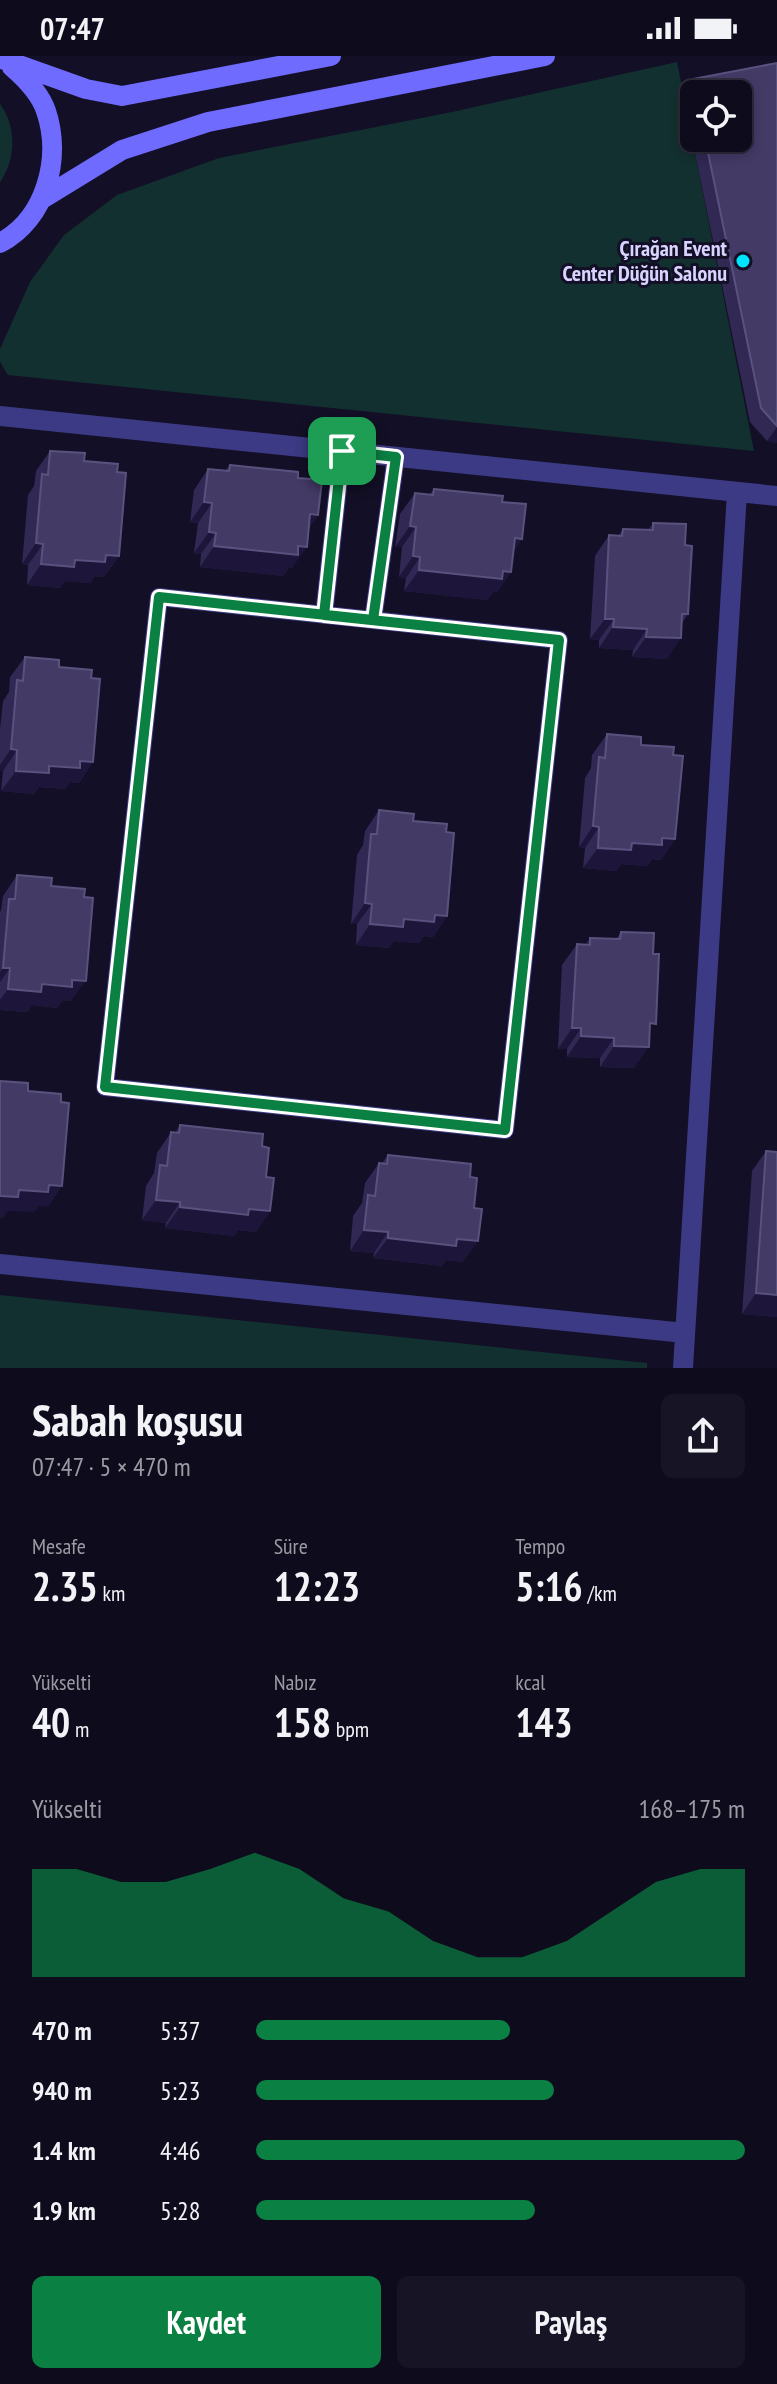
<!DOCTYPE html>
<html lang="tr">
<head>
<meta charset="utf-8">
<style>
  :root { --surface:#0e0b1c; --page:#171425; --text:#f1f3f6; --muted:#9b9ba3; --line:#2e2b3b; --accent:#0b8043 }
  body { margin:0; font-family:"PT Sans Narrow",sans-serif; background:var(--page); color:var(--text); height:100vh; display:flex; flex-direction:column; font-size:30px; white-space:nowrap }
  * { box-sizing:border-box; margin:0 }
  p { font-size:26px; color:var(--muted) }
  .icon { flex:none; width:44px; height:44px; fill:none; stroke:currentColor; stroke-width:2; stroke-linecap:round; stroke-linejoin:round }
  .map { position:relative; height:1312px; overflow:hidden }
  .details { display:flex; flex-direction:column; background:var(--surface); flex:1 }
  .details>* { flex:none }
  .controls { position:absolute; left:680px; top:24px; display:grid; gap:16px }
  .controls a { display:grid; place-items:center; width:72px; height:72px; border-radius:12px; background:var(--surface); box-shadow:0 4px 12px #0003,0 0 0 2px var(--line); font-size:40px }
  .pin { position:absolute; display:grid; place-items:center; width:68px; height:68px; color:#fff; margin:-34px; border-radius:16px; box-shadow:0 4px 12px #0006 }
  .round { display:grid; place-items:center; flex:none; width:84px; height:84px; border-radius:12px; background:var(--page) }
  .head { display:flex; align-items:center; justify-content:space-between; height:136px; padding:0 32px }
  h1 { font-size:44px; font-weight:600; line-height:60px }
  .metrics { display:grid; grid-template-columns:repeat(3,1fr); gap:12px; height:136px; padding:8px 32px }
  .metrics div { display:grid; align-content:center }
  .metrics b { font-size:40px; font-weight:600 }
  .metrics small { font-size:22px; font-weight:400 }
  .metrics p { font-size:22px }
  .chart { height:224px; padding:16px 32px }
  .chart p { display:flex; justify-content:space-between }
  .chart svg { width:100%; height:144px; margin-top:8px; fill:var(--accent); opacity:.7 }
  .button { display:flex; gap:16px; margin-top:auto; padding:16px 32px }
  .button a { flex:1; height:92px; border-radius:12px; background:var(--accent); color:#fff; font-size:32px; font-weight:600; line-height:92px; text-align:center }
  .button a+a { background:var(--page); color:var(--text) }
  ul { padding:0 32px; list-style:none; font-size:26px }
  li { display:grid; grid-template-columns:128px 96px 1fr; align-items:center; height:60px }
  li i { height:20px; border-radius:10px; background:var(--accent) }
  .status { display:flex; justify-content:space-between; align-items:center; height:56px; padding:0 40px; background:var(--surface); direction:ltr }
  .status svg { height:22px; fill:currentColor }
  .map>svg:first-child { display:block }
  .green { fill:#12302f }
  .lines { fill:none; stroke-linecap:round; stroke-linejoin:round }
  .lane { stroke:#3d3a85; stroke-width:18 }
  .street { stroke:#3d3a85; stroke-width:20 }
  .secondary { stroke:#6f6bff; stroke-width:20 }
  .wall { fill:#312854; fill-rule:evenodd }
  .shaded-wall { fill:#1d163a }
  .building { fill:#433a66; stroke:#5a527e; stroke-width:2 }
  .route-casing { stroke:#fff; stroke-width:16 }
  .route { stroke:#0b8043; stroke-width:10 }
  .poi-dot { fill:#00e5ff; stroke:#130f26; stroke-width:3 }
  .labels { text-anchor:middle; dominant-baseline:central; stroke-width:6; stroke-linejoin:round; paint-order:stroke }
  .poi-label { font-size:22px; font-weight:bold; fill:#d9d4ff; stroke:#130f26; text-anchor:end }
</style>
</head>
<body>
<div class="status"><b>07:47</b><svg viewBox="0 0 49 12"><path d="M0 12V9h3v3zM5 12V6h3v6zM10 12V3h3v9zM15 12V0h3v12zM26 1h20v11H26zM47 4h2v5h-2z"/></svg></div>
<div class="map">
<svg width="777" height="1312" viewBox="0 0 777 1312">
  <rect width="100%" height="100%" fill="#130f26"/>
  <path class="green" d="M677,6l77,389 -746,-76 -8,-13v-13l30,-67 34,-47 53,-40 102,-37 233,-46z
    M0,48c17,23 16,55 0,78z
    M0,1239l647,68v5h-647z"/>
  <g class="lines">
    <path class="lane" d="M159,541l400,43 -54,490 -400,-43z
      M324,559l18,-164
      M373,564l23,-163"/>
    <path class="street" d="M0,360l777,80
      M0,1208l685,69
      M683,1312l54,-875"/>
    <path class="secondary" d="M5,4l81,29 36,7 209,-40
      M42,143l80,-49 86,-28 337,-66
      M0,187c46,-24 62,-85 46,-132 -6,-18 -20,-32 -34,-44"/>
  </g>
  <path class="wall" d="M777,7v380l-10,-2 -17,-19 -67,-328 10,-15zM694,38h44v44h-44z
    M50,395l67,21 2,84 -15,21 -9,-1 -5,7 -25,-2 -5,7 -33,-3 1,-20 -6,-1 6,-69 6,-9 2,-15z
    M230,409l68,13 20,37 -9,13 -17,40h-3l-6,8 -83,-9 1,-13 -7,-1 4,-30 -8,-1 4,-32 14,-21 17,2z
    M434,433l68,13 11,50 -2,20 -14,20h-4l-6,8 -83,-9 2,-13 -7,-1 3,-30h-7l5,-33 15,-21 14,2z
    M653,467l32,22 3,69 -6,9 -15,36 -35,-2 1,-7 -34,-2v-8l-9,-1 5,-83 14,-21 9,1 5,-7 25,1z
    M25,601l66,21 2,84 -14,21 -9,-1 -5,7 -26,-2 -5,7 -33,-3 2,-20 -3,-1v-41l3,-28 6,-9 1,-15z
    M607,678l66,21 2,84 -14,21 -9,-1 -5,7 -26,-2 -5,7 -33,-3 2,-20 -6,-1 6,-69 6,-10 1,-13z
    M379,754l67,22 1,84 -14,21 -9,-1 -5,7 -25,-2 -5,7 -33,-3 1,-21h-6l6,-69 6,-10 2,-14z
    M17,819l34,11 20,115h-9l-5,7 -25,-3 -5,7 -27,-2v-98l1,-2 2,-14z
    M621,876l29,100 -16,36 -34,-1v-9l-33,-1v-8h-9l4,-84 15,-21 8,1 5,-7 26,1z
    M180,1069l82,21 8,65 -14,21 -18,-2 -4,6 -69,-8 1,-5 -24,-3 4,-34 8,-13 3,-20 14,-21 4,1z
    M766,1095l11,166 -35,-3 10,-143z
    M388,1099l75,107 -17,-2 -4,6 -69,-8 1,-5 -24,-2 3,-35 9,-13 3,-20 14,-20h3z"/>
  <path class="shaded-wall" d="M777,371v16l-10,-2z
    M204,446l8,1 -14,20 -8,-1z
    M310,458l8,1 -14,21z
    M410,470l6,1 -14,20h-7z
    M209,476l7,1 -15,21 -7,-1z
    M515,482l7,1 -14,21z
    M36,487l7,1 -15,21 -6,-1z
    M214,490h84l9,1 -15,21h-3l-6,8 -83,-9z
    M106,499l13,1 -15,21 -9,-1 -5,7 -25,-2 -5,7 -33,-3 14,-21z
    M413,500l7,1 -14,21 -7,-1z
    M419,514l84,1 8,1 -14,20h-4l-6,8 -83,-9z
    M605,563h9l-15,21 -9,-1z
    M613,571l34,2 -14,21 -34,-2z
    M646,581l35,1 -14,21 -35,-2z
    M11,693l6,1 -14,21 -3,-1v-5z
    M80,705l13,1 -14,21 -9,-1 -5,7 -26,-2 -5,7 -33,-3 15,-20z
    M593,770l6,1 -14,21 -6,-1z
    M662,782l13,1 -14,21 -9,-1 -5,7 -26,-2 -5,7 -33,-3 15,-20z
    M365,847l7,1 -15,20h-6z
    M435,859l12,1 -14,21 -9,-1 -5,7 -25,-2 -5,7 -33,-3 14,-21z
    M3,912h7l-10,14v-10z
    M72,924l14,1 -15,20h-9l-5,7 -25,-3 -5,7 -27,-2v-10l8,-11z
    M572,972h9l-14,21h-9z
    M581,980l33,2 -14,20 -33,-1z
    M614,990l35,1 -15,21 -34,-1z
    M49,1129l13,1 -14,21 -9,-1 -5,6 -26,-1 -5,7h-3v-22l19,-6z
    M156,1144l24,2 -14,21 -24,-3z
    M180,1151l69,2 21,2 -14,21 -18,-2 -4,6 -69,-8z
    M364,1174l24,2 -14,21 -24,-2z
    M388,1182l69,1 21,2 -15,21 -17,-2 -4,6 -69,-8z
    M756,1237l21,2v22l-35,-3z"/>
  <path class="building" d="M777,7v363l-16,-18 -56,-270h33v-44h-42l-3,-15z
    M50,395l35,2 -1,8 34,3 -1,8 9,1 -7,83 -13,-1 -1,7 -30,-2 -1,7 -33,-3 2,-20 -7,-1 6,-69 6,1z
    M230,409l68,7v6l24,2 -4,35 -8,-1 -3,33 -9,-1v9l-84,-9 2,-13 -7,-1 3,-29 -8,-1 4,-33 21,2z
    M434,433l69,7 -1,6 24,2 -4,35 -7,-1 -4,34 -8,-1 -1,8 -83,-9 1,-13 -7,-1 3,-29 -6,-1 5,-33 18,2z
    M653,467l33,1 -1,21 7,1 -4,68h-6l-1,24 -35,-1 1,-8 -34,-2 1,-8h-9l4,-84 13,1 1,-7 30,1z
    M25,601l34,3v7l33,3 -1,8 9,1 -7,83 -13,-1v7l-31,-2v7l-33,-2 1,-21 -6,-1 6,-69 6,1z
    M607,678l34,3v8l33,2 -1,8 10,1 -8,83 -13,-1v7l-30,-2 -1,7 -33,-2 1,-21 -6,-1 6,-69 6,1z
    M379,754l35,4 -1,7 34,3 -1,8 8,1 -7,83 -12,-1 -1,7 -30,-3 -1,8 -33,-3 2,-20 -7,-1 6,-69h6z
    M17,819l35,3 -1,8 34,3 -1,8 9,1 -7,83 -14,-1v7l-30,-3 -1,8 -33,-3 2,-21h-7l6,-69h6z
    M621,876l33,1 -1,21h6l-3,70 -6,-1 -1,24 -35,-1v-8l-33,-2v-8h-9l5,-84 13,1v-7l30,1z
    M0,1025l28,2v8l33,3v8l8,1 -7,83 -13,-1 -1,7 -29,-2 -1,7 -18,-1z
    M180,1069l83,9 -1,12 7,2 -3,29 8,1 -4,33 -21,-2 -1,6 -68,-8v-5l-24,-2 4,-35 7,1 4,-34 8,1z
    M766,1095l11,1v143l-21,-2z
    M388,1099l83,9 -1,13 7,1 -3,30 8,1 -4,32 -21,-2 -1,7 -68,-8v-6l-24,-2 4,-35 7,1 4,-33 8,1z"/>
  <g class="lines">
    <g class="route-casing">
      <path id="route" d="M342,395l-18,164 235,25 -54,490 -400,-43 54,-490 214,23 23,-163 -54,-6"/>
    </g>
    <use href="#route" class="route"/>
  </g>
  <circle class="poi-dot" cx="743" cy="205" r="8"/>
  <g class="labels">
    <g class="poi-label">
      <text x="727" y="192">Çırağan Event<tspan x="727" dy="25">Center Düğün Salonu</tspan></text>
    </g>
  </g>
</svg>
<div class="controls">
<a><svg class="icon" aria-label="locate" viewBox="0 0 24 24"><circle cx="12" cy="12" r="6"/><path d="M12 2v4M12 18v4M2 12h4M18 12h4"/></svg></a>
</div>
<div class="pin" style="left:342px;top:395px;background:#1e9e55"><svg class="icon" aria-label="arrive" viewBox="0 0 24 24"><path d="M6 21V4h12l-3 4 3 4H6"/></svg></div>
</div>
<section class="details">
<div class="head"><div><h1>Sabah koşusu</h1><p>07:47 · 5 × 470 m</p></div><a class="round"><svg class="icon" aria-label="share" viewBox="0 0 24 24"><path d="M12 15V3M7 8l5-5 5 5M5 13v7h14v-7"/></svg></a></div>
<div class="metrics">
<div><p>Mesafe</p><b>2.35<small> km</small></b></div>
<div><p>Süre</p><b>12:23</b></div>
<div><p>Tempo</p><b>5:16<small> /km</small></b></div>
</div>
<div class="metrics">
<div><p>Yükselti</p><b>40<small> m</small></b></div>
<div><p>Nabız</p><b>158<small> bpm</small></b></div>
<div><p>kcal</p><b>143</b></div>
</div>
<div class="chart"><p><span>Yükselti</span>168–175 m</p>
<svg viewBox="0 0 160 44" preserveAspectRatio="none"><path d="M0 44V11L10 11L20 15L30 15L40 11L50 6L60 11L70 20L80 24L90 33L100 38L110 38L120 33L130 24L140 15L150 11L160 11V44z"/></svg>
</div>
<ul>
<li><b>470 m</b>5:37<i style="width:52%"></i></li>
<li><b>940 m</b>5:23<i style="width:61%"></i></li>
<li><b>1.4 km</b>4:46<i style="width:100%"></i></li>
<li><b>1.9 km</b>5:28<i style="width:57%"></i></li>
</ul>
<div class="button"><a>Kaydet</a><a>Paylaş</a></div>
</section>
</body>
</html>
